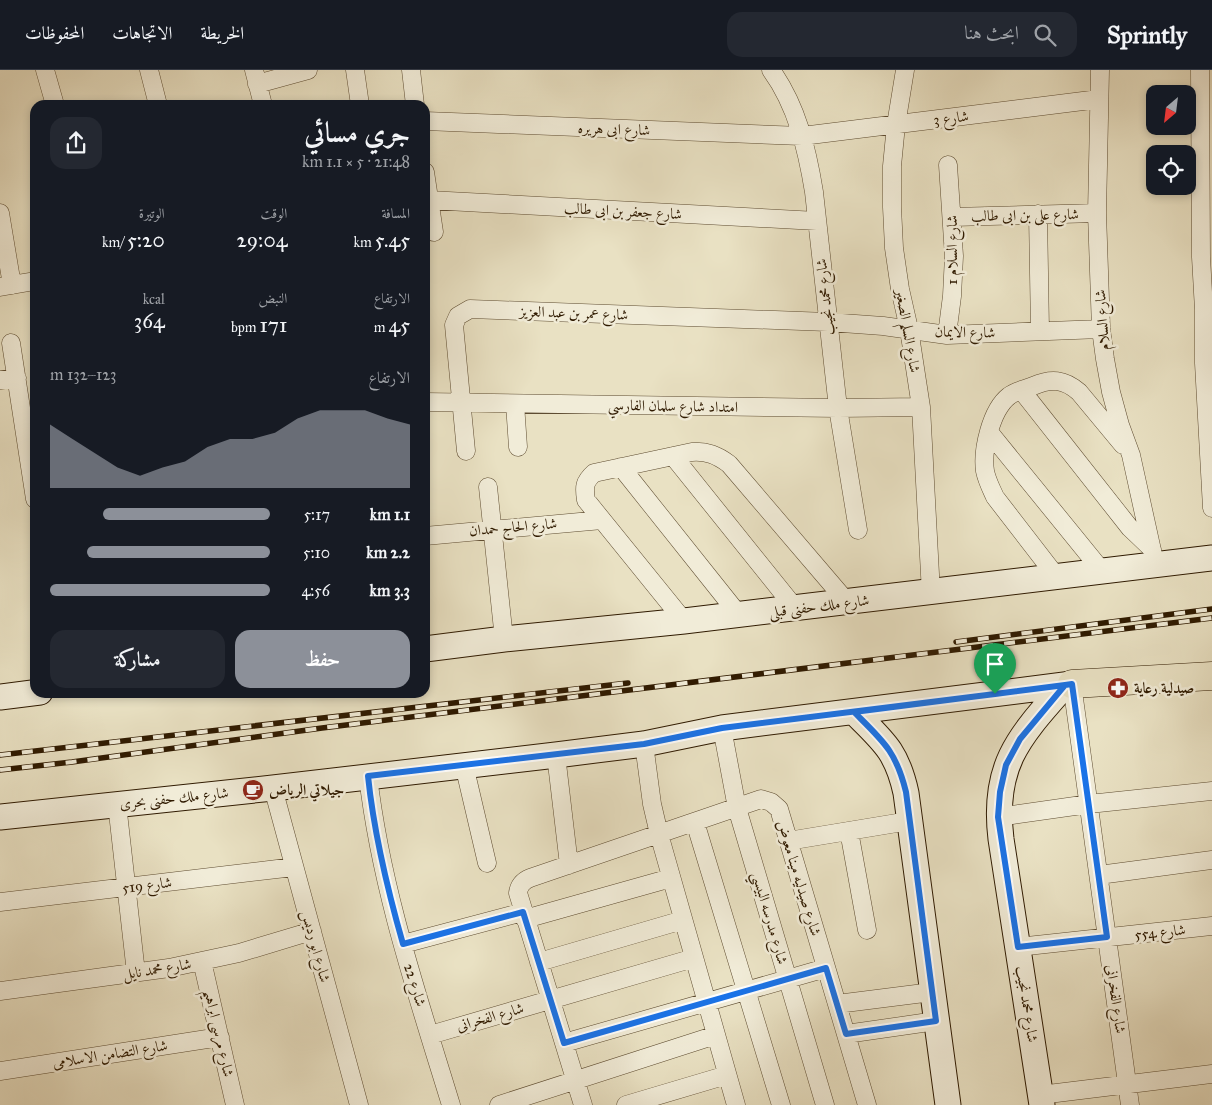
<!DOCTYPE html>
<html lang="ar">
<head>
<meta charset="utf-8">
<style>
  :root { --surface:#171b24; --page:#242831; --text:#f1f3f6; --muted:#9ea1a6; --line:#363941; --accent:#8c9099 }
  body { margin:0; font-family:"IM FELL Great Primer",Amiri,serif; background:var(--page); color:var(--text); direction:rtl; height:100vh; display:flex; flex-direction:column; font-size:19px; white-space:nowrap }
  * { box-sizing:border-box; margin:0 }
  p { font-size:16px; color:var(--muted) }
  .icon { flex:none; width:28px; height:28px; fill:none; stroke:currentColor; stroke-width:2; stroke-linecap:round; stroke-linejoin:round }
  .map { position:relative; flex:1; overflow:hidden; direction:ltr }
  .details { position:absolute; left:30px; top:30px; width:400px; height:598px; display:flex; flex-direction:column; background:var(--surface); border-radius:15px; box-shadow:0 2px 8px #0003; direction:rtl }
  .details>* { flex:none }
  .needle { width:32px; rotate:208deg }
  .fabs { position:absolute; left:1146px; top:15px; display:grid; gap:10px }
  .fabs a { display:grid; place-items:center; width:50px; height:50px; border-radius:10px; background:var(--surface); box-shadow:0 2px 8px #0003; font-size:25px }
  .pin { position:absolute; display:grid; place-items:center; width:42px; height:42px; color:#fff; margin:-51px -21px; border-radius:50% 50% 50% 0; rotate:-45deg; box-shadow:0 0 5px #0007 }
  .pin .icon { rotate:45deg }
  .round { display:grid; place-items:center; flex:none; width:52px; height:52px; border-radius:15px; background:var(--page) }
  .overview { display:flex; align-items:center; justify-content:space-between; height:85px; padding:0 20px }
  h1 { font-size:28px; font-weight:600; line-height:38px }
  .stats { display:grid; grid-template-columns:repeat(3,1fr); gap:8px; height:85px; padding:5px 20px }
  .stats div { display:grid; align-content:center }
  .stats b { font-size:21px; font-weight:600 }
  .stats small { font-size:14px; font-weight:400 }
  .stats p { font-size:14px }
  .chart { height:140px; padding:10px 20px }
  .chart p { display:flex; justify-content:space-between }
  .chart svg { width:100%; height:90px; margin-top:5px; fill:var(--accent); opacity:.7 }
  .action { display:flex; gap:10px; margin-top:auto; padding:10px 20px }
  .action a { flex:1; height:58px; border-radius:15px; background:var(--accent); color:#fff; font-size:20px; font-weight:600; line-height:58px; text-align:center }
  .action a+a { background:var(--page); color:var(--text) }
  ul { padding:0 20px; list-style:none; font-size:16px }
  li { display:grid; grid-template-columns:80px 60px 1fr; align-items:center; height:38px }
  li i { height:12px; border-radius:6px; background:var(--accent) }
  header { display:flex; align-items:center; gap:30px; box-sizing:border-box; height:70px; padding:0 25px; background:var(--surface); border-bottom:1px solid var(--line) }
  header strong { font-size:24px }
  nav { display:flex; gap:28px; margin-inline-start:auto; font-size:18px }
  .search { width:350px; height:45px; background:var(--page); display:flex; align-items:center; gap:12px; box-sizing:border-box; padding:0 18px; border-radius:15px; color:var(--muted); font-size:19px }
  .map>svg:first-child { display:block }
  .lines { fill:none; stroke-linecap:round; stroke-linejoin:round }
  .street-casing { stroke:#5e4c31; stroke-width:19 }
  .secondary-casing { stroke:#2f1a00; stroke-width:27 }
  .primary-casing { stroke:#2f1a00; stroke-width:29 }
  .street { stroke:#f1ecd8; stroke-width:18 }
  .secondary { stroke:#f1ecd8; stroke-width:25 }
  .primary { stroke:#e9e1c3; stroke-width:28 }
  .rail-casing { stroke:#2f1a00; stroke-width:5.5 }
  .rail { stroke:#f1ecd8; stroke-width:4; stroke-dasharray:11; stroke-linecap:butt }
  .route-casing { stroke:#fff; stroke-width:10 }
  .route { stroke:#1a73e8; stroke-width:6 }
  .labels { text-anchor:middle; dominant-baseline:central; stroke-width:5; stroke-linejoin:round; paint-order:stroke }
  .street-label { font-size:15px; fill:#2f1a00; stroke:#f1ecd8 }
  .poi-label { font-size:15px; font-weight:bold; fill:#2f1a00; stroke:#f1ecd8; text-anchor:start }
</style>
</head>
<body>
<header>
<strong>Sprintly</strong>
<div class="search"><svg class="icon" aria-label="search" viewBox="0 0 24 24"><circle cx="10" cy="10" r="6"/><path d="M15 15l6 6"/></svg>ابحث هنا</div>
<nav><a>الخريطة</a><a>الاتجاهات</a><a>المحفوظات</a></nav>
</header>
<div class="map">
<svg width="1212" height="1035" viewBox="0 0 1212 1035">
  <rect width="100%" height="100%" fill="#e9e1c3"/>
  <filter id="stains"><feTurbulence type="fractalNoise" baseFrequency=".004" numOctaves="4"/><feColorMatrix values="0 0 0 0 .2 0 0 0 0 .09 0 0 0 0 .02 0 0 0 .5 -.17"/></filter>
  <radialGradient id="worn" r=".72"><stop offset=".6" stop-color="#630" stop-opacity="0"/><stop offset="1" stop-color="#630" stop-opacity=".3"/></radialGradient>
  <g class="lines">
    <g class="street-casing">
      <path id="street" d="M45,0l10,35
        M149,0l9,35
        M254,0l9,35
        M355,0l5,35
        M411,0l4,35
        M771,0c26,36 36,79 43,122l24,216 20,122
        M905,0l-9,55 -4,41v41l2,41 6,41 9,40 12,78 10,186
        M1100,0l-3,143 4,116 4,30 6,33 9,33 11,30 24,109
        M1200,0l1,187 3,53v53l8,145
        M257,14l51,-14
        M425,51l377,15 297,-37
        M425,102l9,60
        M429,130l388,21
        M0,143l12,72
        M1038,144l2,117
        M952,147l145,-4
        M0,217l35,-6
        M947,265l5,-39 2,-40 -6,-91
        M11,273l24,156
        M0,310l17,-2
        M1022,321l108,137 22,21
        M425,332l413,6 83,-1
        M515,334l3,43
        M989,362l113,139
        M466,381l-12,-126 4,-9 12,-7 358,13 55,4 64,9 154,-6
        M673,386l122,152
        M621,397l118,148
        M488,417l16,152
        M425,466l177,-16
        M1056,506l-61,-79c-4,-9 -8,-16 -10,-26 -3,-21 6,-61 24,-75 6,-5 17,-7 24,-10 18,-8 31,-7 46,6l44,53
        M684,551l-98,-121c-2,-13 -2,-18 8,-27l98,-21c15,-1 25,3 37,12l118,138
        M1072,614l58,421
        M722,658l15,80 88,297
        M644,674l8,60 7,30 77,271
        M556,685l13,110
        M464,695l23,98
        M368,706c13,113 50,221 83,329
        M273,718l86,317
        M117,734l19,169
        M998,747l91,-13 123,-13
        M695,752l86,283
        M849,761l18,99
        M788,771l121,-20
        M1099,805l113,-15
        M0,832l294,-35
        M525,849l146,-41
        M403,874l120,-32
        M1018,877l194,-21
        M202,891l33,144
        M539,892l144,-42
        M0,921l169,-23 70,-15 73,-22
        M837,934l95,-12
        M846,964l90,-13
        M430,965l264,-77
        M564,973l262,-75
        M0,1001l220,-34
        M1040,1025l172,-21
        M499,1035l217,-70
        M583,1035l-65,-212c1,-8 5,-12 12,-15l231,-79 10,3 8,7 88,296
        M626,1035l101,-30"/>
    </g>
    <g class="secondary-casing">
      <path id="secondary" d="M425,579l79,-10 180,-18 528,-63
        M0,627l40,-5
        M854,642c29,29 43,39 52,81l42,312
        M0,747l273,-29 283,-33 88,-11 78,-16 350,-44
        M1042,1035l-41,-266c-9,-74 18,-102 64,-154"/>
    </g>
    <g class="primary-casing">
      <path id="primary" d="M1072,614l140,-8"/>
    </g>
    <use href="#street" class="street"/>
    <use href="#secondary" class="secondary"/>
    <use href="#primary" class="primary"/>
    <g class="rail-casing">
      <path id="rail" d="M956,572l256,-33
        M0,685l628,-72
        M0,700l72,-8 250,-34 890,-110"/>
    </g>
    <use href="#rail" class="rail"/>
  </g>
  <g class="lines">
    <g class="route-casing">
      <path id="route" d="M995,624l-273,34 -78,16 -276,32c6,58 19,112 35,168l120,-32 41,131 262,-75 20,66 90,-13 -30,-229c-10,-41 -23,-51 -52,-80l211,-27 7,-1 35,253 -89,10 -20,-130 2,-25 6,-27 14,-26 45,-54 -70,9"/>
    </g>
    <use href="#route" class="route"/>
  </g>
  <defs>
    <g id="pharmacy-disc" transform="scale(1.125)"><circle r="9.5" fill="#8f2418" stroke="#f1ecd8"/><path d="M-2-6h4v4h4v4h-4v4h-4v-4h-4v-4h4Z" fill="#fff"/></g>
    <g id="cafe-disc" transform="scale(1.125)"><circle r="9.5" fill="#8f2418" stroke="#f1ecd8"/><path d="M-5.5-4.5H6V0H3Q3 3.5 0 3.5H-2.5Q-5.5 3.5-5.5 0ZM3-3.2v2h1.7v-2ZM-6 4.5H4V6H-6Z" fill="#fff"/></g>
  </defs>
  <g fill-rule="evenodd">
    <use href="#pharmacy-disc" x="1118" y="618"/>
    <use href="#cafe-disc" x="253" y="720"/>
  </g>
  <g class="labels">
    <g class="street-label">
      <text transform="translate(951 48) rotate(-7)">شارع 3</text>
      <text transform="translate(614 59) rotate(2)">شارع ابى هريره</text>
      <text transform="translate(623 141) rotate(3)">شارع جعفر بن ابى طالب</text>
      <text transform="translate(1025 145) rotate(-1)">شارع على بن ابى طالب</text>
      <text transform="translate(952 180) rotate(-90)">شارع السلام 1</text>
      <text transform="translate(825 227) rotate(-96)">شارع محمد نجيب</text>
      <text transform="translate(574 243) rotate(2)">شارع عمر بن عبد العزيز</text>
      <text transform="translate(1102 250) rotate(-94)">شارع السلام</text>
      <text transform="translate(908 261) rotate(80)">شارع السلم الصغير</text>
      <text transform="translate(965 262) rotate(1)">شارع الايمان</text>
      <text transform="translate(673 336) rotate(1)">امتداد شارع سلمان الفارسي</text>
      <text transform="translate(513 457) rotate(-5)">شارع الحاج حمدان</text>
      <text transform="translate(819 536) rotate(-7)">شارع ملك حفنى قبلى</text>
      <text transform="translate(174 728) rotate(-6)">شارع ملك حفنى بحرى</text>
      <text transform="translate(799 808) rotate(73)">شارع صيدليه مينا معوض</text>
      <text transform="translate(147 815) rotate(-7)">شارع 519</text>
      <text transform="translate(770 848) rotate(74)">شارع مدرسه البيسي</text>
      <text transform="translate(1160 862) rotate(-6)">شارع 554</text>
      <text transform="translate(316 876) rotate(75)">شارع ابو رديس</text>
      <text transform="translate(157 899) rotate(-9)">شارع محمد نايل</text>
      <text transform="translate(415 915) rotate(73)">شارع 22</text>
      <text transform="translate(1116 929) rotate(82)">شارع الفخرانى</text>
      <text transform="translate(1027 934) rotate(81)">شارع محمد نجيب</text>
      <text transform="translate(490 947) rotate(-16)">شارع الفخرانى</text>
      <text transform="translate(219 963) rotate(77)">شارع مرسى ابراهيم</text>
      <text transform="translate(110 984) rotate(-9)">شارع التضامن الاسلامى</text>
    </g>
    <g class="poi-label">
      <text x="1134" y="618">صيدلية رعاية</text>
      <text x="269" y="720">جيلاتي الرياض</text>
    </g>
  </g>
  <rect width="100%" height="100%" filter="url(#stains)"/>
  <rect width="100%" height="100%" fill="url(#worn)"/>
</svg>
<div class="fabs">
<a><svg class="needle" viewBox="-14 -14 28 28"><path d="M0-13l5 13h-10z" fill="#e53935"/><path d="M0 13l5-13h-10z" fill="#9ea1a6"/></svg></a>
<a><svg class="icon" aria-label="locate" viewBox="0 0 24 24"><circle cx="12" cy="12" r="6"/><path d="M12 2v4M12 18v4M2 12h4M18 12h4"/></svg></a>
</div>
<div class="pin" style="left:995px;top:624px;background:#1e9e55"><svg class="icon" aria-label="arrive" viewBox="0 0 24 24"><path d="M6 21V4h12l-3 4 3 4H6"/></svg></div>
<section class="details">
<div class="overview"><div><h1>جري مسائي</h1><p>21:48 · 5 × 1.1 km</p></div><a class="round"><svg class="icon" aria-label="share" viewBox="0 0 24 24"><path d="M12 15V3M7 8l5-5 5 5M5 13v7h14v-7"/></svg></a></div>
<div class="stats">
<div><p>المسافة</p><b>5.45<small> km</small></b></div>
<div><p>الوقت</p><b>29:04</b></div>
<div><p>الوتيرة</p><b>5:20<small> /km</small></b></div>
</div>
<div class="stats">
<div><p>الارتفاع</p><b>45<small> m</small></b></div>
<div><p>النبض</p><b>171<small> bpm</small></b></div>
<div><p>kcal</p><b>364</b></div>
</div>
<div class="chart"><p><span>الارتفاع</span>123–132 m</p>
<svg viewBox="0 0 160 44" preserveAspectRatio="none"><path d="M0 44V13L10 20L20 27L30 34L40 38L50 34L60 31L70 24L80 20L90 20L100 17L110 10L120 6L130 6L140 6L150 10L160 13V44z"/></svg>
</div>
<ul>
<li><b>1.1 km</b>5:17<i style="width:76%"></i></li>
<li><b>2.2 km</b>5:10<i style="width:83%"></i></li>
<li><b>3.3 km</b>4:56<i style="width:100%"></i></li>
</ul>
<div class="action"><a>حفظ</a><a>مشاركة</a></div>
</section>
</div>
</body>
</html>
